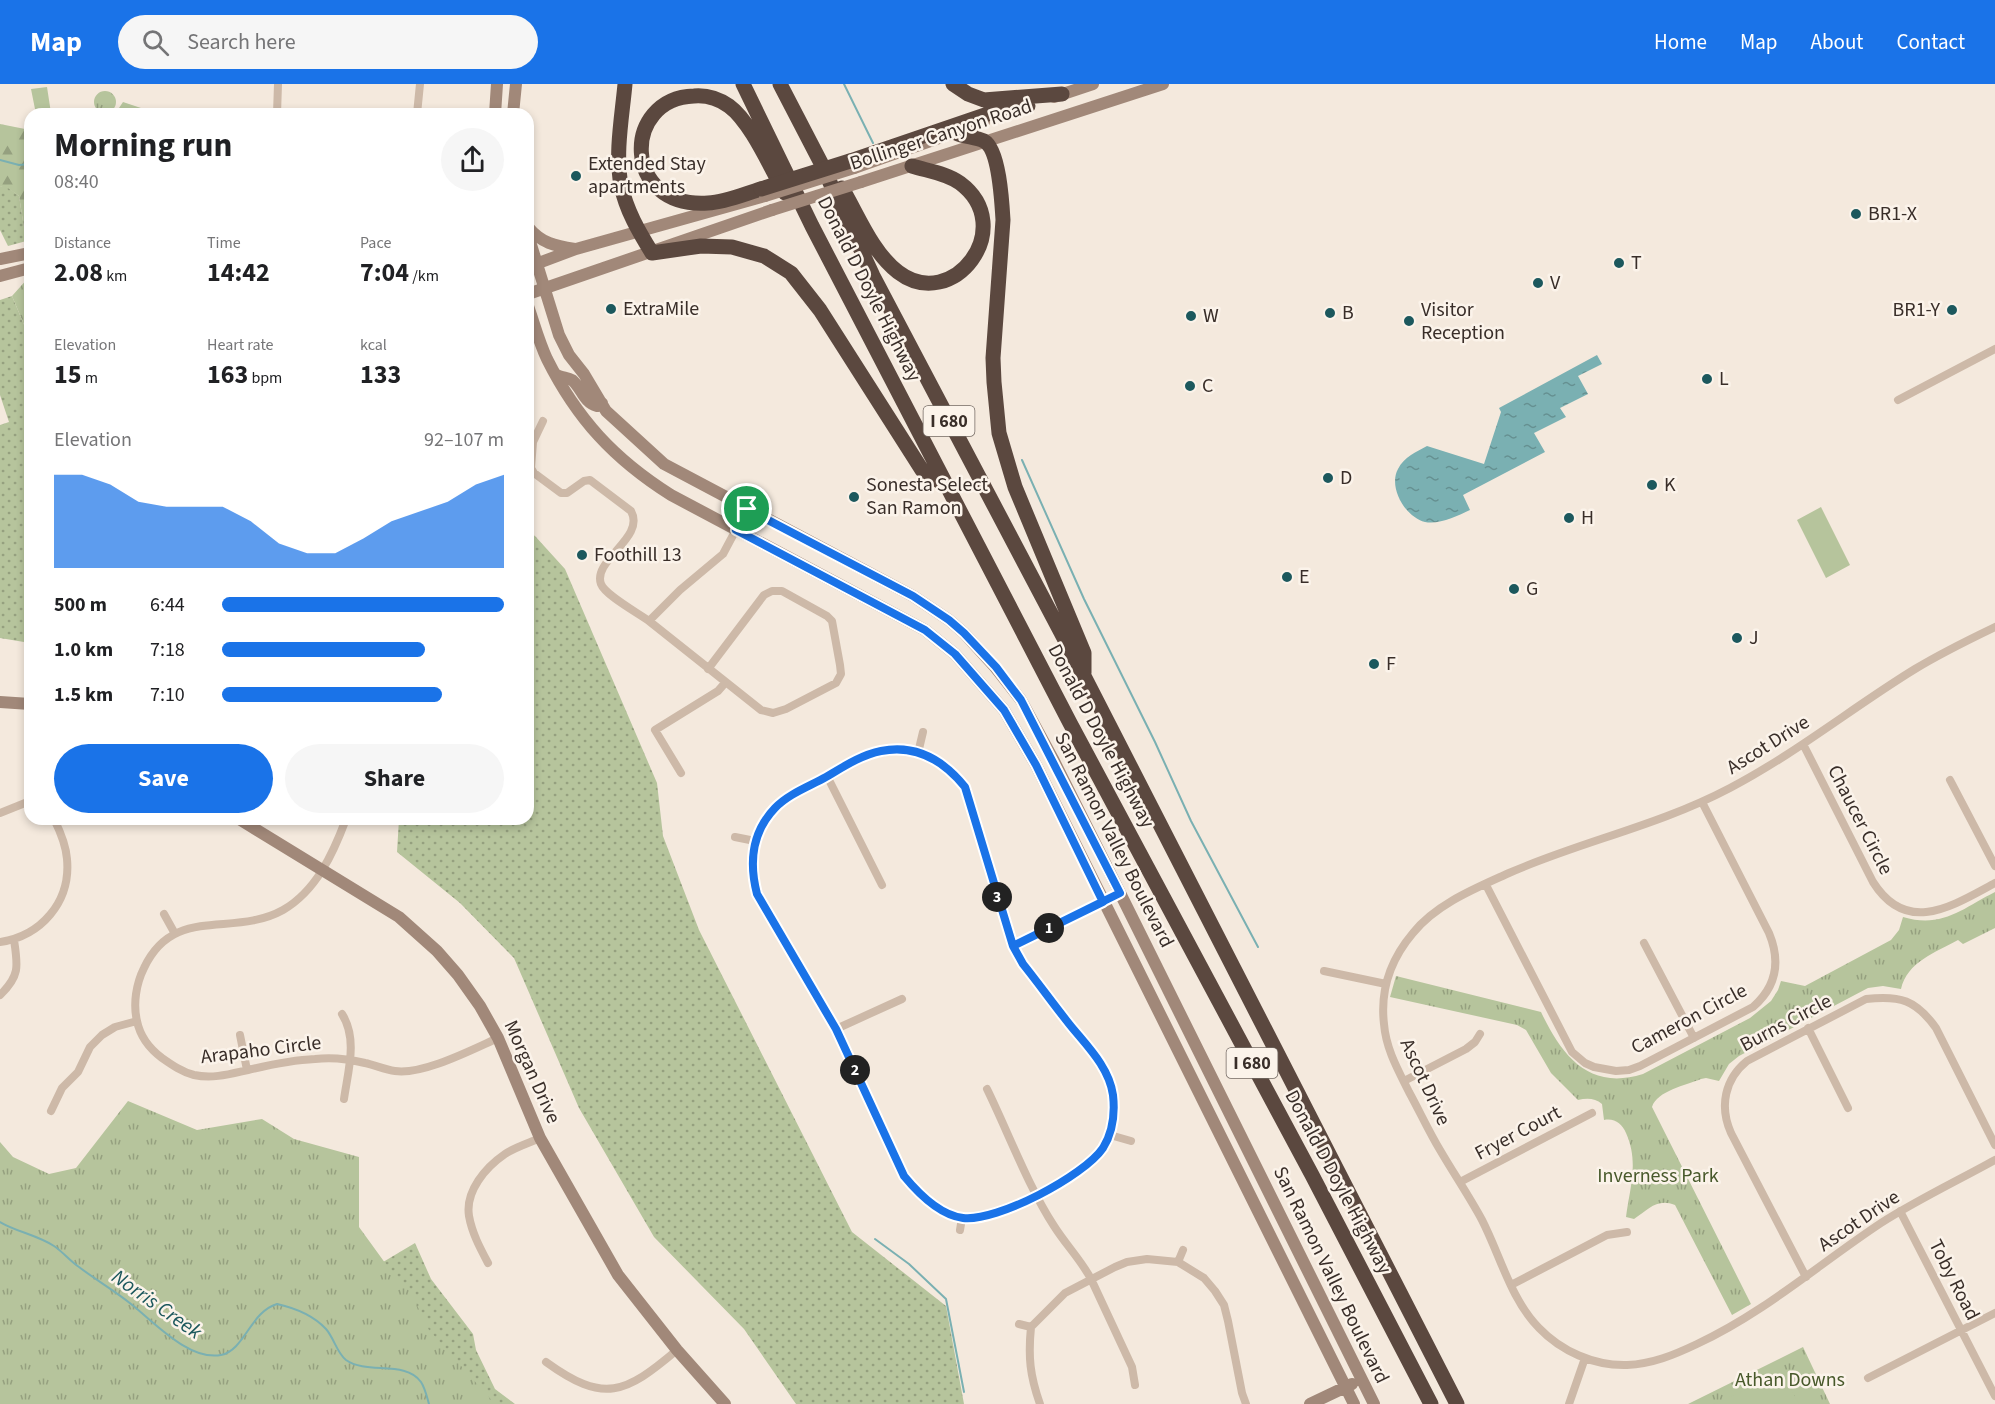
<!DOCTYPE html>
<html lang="en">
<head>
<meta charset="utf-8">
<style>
  :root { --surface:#fff; --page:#f6f6f6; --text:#202124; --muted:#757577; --accent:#1a73e8 }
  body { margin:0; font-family:"Source Sans 3",sans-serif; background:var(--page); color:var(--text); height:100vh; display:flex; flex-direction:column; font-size:22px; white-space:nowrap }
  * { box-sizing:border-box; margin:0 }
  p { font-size:20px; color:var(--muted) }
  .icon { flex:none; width:33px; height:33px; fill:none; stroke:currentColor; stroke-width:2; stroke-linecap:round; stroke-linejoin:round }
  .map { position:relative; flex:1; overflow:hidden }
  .side { position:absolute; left:24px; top:24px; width:510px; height:717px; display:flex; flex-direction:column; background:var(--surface); border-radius:18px; box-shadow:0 3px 9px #0003 }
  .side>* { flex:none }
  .pin { position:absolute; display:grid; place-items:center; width:51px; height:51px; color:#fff; margin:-26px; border:3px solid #fff; border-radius:50%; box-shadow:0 2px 6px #0007 }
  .km { position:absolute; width:30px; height:30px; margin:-15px; border-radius:50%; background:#222; color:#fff; font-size:16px; line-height:30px; text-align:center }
  .round { display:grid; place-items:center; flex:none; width:63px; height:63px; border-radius:32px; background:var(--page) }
  .headline { display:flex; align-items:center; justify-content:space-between; height:102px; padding:0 30px }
  h1 { font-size:33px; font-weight:700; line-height:45px }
  .metrics { display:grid; grid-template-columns:repeat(3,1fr); gap:9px; height:102px; padding:6px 30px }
  .metrics div { display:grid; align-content:center }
  .metrics b { font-size:26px; font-weight:700 }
  .metrics small { font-size:16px; font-weight:400 }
  .metrics p { font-size:16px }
  .chart { height:168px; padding:12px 30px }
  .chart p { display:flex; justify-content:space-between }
  .chart svg { width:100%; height:108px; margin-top:6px; fill:var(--accent); opacity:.7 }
  .action { display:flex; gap:12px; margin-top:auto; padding:12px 30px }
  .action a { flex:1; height:69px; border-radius:36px; background:var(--accent); color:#fff; font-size:24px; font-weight:700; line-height:69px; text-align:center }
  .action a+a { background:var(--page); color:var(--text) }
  ul { padding:0 30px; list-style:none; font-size:20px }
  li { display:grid; grid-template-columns:96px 72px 1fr; align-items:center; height:45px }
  li i { height:15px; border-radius:8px; background:var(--accent) }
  header { display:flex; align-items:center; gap:36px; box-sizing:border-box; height:84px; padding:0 30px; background:var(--accent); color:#fff }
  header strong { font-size:28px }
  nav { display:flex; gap:33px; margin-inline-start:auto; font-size:21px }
  .search { width:420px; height:54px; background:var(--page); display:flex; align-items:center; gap:15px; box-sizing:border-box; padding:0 21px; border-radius:33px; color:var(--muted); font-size:22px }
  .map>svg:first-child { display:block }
  .grass { fill:url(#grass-dots) }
  .forest { fill:url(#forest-firs) }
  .park { fill:url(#park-tufts) }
  .pitch { fill:#b6c49c }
  .water { fill:url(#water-ripples) }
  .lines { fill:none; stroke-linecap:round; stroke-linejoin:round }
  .stream { stroke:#7ab0b2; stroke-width:2 }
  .street { stroke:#cdb9a8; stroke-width:8 }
  .secondary { stroke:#a18879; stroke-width:12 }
  .highway { stroke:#5b483f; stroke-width:15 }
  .secondary-bridge { stroke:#a18879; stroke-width:12 }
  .highway-bridge { stroke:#5b483f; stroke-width:15 }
  .route-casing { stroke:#fff; stroke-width:12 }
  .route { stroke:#1a73e8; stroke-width:8 }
  .poi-dot { fill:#1c585d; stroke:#fbf3ea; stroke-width:2 }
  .labels { text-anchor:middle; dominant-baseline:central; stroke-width:5; stroke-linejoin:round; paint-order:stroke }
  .shield { fill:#fbf3ea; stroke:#736963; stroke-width:1.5 }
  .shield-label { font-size:18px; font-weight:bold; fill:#392e29 }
  .street-label { font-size:20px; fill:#392e29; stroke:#fbf3ea }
  .poi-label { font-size:20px; fill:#392e29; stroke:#fbf3ea; text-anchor:start }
  .park-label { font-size:20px; fill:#48592b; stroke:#fbf3ea }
  .water-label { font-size:21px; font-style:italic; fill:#1c585d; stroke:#fbf3ea }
</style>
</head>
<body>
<header>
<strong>Map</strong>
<div class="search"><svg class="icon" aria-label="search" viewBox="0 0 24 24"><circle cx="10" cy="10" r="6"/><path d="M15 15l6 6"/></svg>Search here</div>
<nav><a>Home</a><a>Map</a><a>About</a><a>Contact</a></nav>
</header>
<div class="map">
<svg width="1995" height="1320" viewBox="0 0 1995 1320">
  <defs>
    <pattern id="grass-dots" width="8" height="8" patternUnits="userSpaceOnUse" patternTransform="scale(1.5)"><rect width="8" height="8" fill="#b6c49c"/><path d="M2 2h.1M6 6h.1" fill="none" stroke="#95a07f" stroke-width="1.8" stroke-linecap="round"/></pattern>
    <pattern id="forest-firs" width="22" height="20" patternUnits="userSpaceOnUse" patternTransform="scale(1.5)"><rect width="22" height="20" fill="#b6c49c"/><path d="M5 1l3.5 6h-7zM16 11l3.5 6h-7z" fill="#95a07f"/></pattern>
    <pattern id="park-tufts" width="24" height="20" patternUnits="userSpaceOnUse" patternTransform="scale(1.5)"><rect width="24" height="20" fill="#b6c49c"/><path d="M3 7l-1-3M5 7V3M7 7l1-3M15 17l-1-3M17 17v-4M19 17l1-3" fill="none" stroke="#95a07f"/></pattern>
    <pattern id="water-ripples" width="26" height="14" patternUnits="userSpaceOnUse" patternTransform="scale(1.5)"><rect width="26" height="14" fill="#7ab0b2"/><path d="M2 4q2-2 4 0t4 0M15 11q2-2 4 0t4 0" fill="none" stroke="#659091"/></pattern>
  </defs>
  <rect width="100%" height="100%" fill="#f4e9dd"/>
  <path class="grass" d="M5,101l14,11 6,38 5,3v3l-22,6 -8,-16v-43z
    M12,212l18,43v304l-30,-5v-213l9,-3 -9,-27v-95z
    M528,448l7,4 30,33 92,214 6,53 36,94 153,302 94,74 18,98h-168l-52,-75 -90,-92 -75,-129 -65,-150 -54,-55 -63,-51 2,-33h129z
    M415,1159l16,36 42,55 3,16 19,39 20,15h-55l-34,-65 -105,-40z"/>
  <path class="forest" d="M0,40l30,6v107l-5,-3 -6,-38 -14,-10 -5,1z"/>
  <path class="park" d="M94 18a11 11 0 1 1 22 0a11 11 0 1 1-22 0Z
    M29,193h1v62l-18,-43z
    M1995,808v36l-32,16 -5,-4c-22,12 -51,22 -57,49l-18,-3 -15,2 -129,68 -10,8 -10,17 -13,-3 -5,1c-15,6 -44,12 -49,28l99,197 -19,11 -57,-110c-18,-7 -26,4 -41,14l-8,-2c4,-30 13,-55 0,-84 -4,-9 -11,-15 -22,-13l-2,-16c-7,-6 -15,-6 -24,-4l-27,-27 -25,-43 -9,-5 -127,-28 6,-21 145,36c21,44 48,79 102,62l107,-56 21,-17 7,-11 3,-9 24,5 86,-46 8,-10 4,-13c39,12 60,-9 92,-25z
    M128,1017l69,29 65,-11 32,20 65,18v70l29,40 23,26 18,37 66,74h-495v-262l13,15 36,17 27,-6z
    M1803,1263l27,57h-142z"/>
  <path class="pitch" d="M47,3l4,26 -15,1 -5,-25z
    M123,18l36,12h-44z
    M1821,423l29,58 -24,13 -29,-58z
    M1780,1291l4,1 15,28h-86z"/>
  <path class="water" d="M1597,271l5,9 -24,12 10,18 -28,14 6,9 -32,16 11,19 -82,43 7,15c-13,6 -31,15 -45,12 -20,-5 -37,-35 -27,-53 6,-12 18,-17 29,-23l57,18 17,-52 -2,-4z"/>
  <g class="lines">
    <path class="stream" d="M844,0l29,59
      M0,76l19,5 11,-1
      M30,219v12
      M1022,376l62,139 71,143 36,79 67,126
      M0,1138c17,10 37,13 54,24 9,6 16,15 25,21 17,13 36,24 52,37 23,18 58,57 90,51 24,-5 29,-43 56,-51 18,4 36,11 49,25 8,9 11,24 20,31 21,15 59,0 75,22 4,6 6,15 8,22
      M875,1155l34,25 37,35 18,93"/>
    <path class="street" d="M385,29l13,1
      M277,30l1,-30
      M417,30l3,-30
      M1898,316l97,-51
      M543,337l-10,21 -2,26 3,5 27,20h6l17,-12 6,-1 41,31c15,27 -39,49 -30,73 4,11 37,29 48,37l31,-31 43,-36 24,-45
      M649,537l112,89 12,3 13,-4 50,-26 5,-9 -1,-9 -8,-44 -5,-5 -45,-25h-10l-8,4 -56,74
      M1995,543c-27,13 -54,26 -80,42 -62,38 -120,85 -185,119 -72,38 -148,53 -221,85 -33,15 -73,31 -96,60 -22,26 -33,57 -29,91 2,25 14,46 25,68 11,20 20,40 31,58 14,24 29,46 42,70 18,35 29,80 57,108 22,23 55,38 88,37 25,-1 47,-10 70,-21 67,-31 122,-80 184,-121 36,-23 76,-42 114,-63
      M1803,660l70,138c34,54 79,24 122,1
      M899,666c31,4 46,12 66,37l48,159 10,18c16,20 31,41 47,61 17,21 39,42 43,70 2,18 0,37 -10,53 -19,28 -106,74 -140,70 -24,-3 -45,-25 -59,-42l-68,-147 -72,-120c-17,-33 -17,-74 12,-102 14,-13 34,-21 51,-31 25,-13 43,-24 72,-26z
      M918,669l5,-21
      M681,689l-26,-43 63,-39 7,-8
      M827,692l55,109
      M1950,696l45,86
      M0,729l30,-12
      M346,735c-13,35 -30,72 -63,91 -50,28 -109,-6 -139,58 -8,16 -11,36 -7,53 3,15 13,28 25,37 10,7 20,14 32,17 19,4 36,-1 54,-5 21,-5 45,-10 67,-11 16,-2 34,0 50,4 10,2 20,7 30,8 28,4 76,-21 103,-33
      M735,753l20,4
      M1486,801l86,167 13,11 9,4 22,4 13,-1 11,-4 113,-59c23,-20 28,-45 16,-74l-67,-131
      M164,830l10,18
      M0,858c41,-6 71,-40 67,-83 -1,-13 -7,-28 -13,-40
      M1644,859l50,95
      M1013,862l107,-53
      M1324,887l62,13
      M0,911c20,-19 18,-29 14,-55
      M342,930c16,25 6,57 2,85
      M1808,944l40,80
      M836,945l66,-30
      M240,951l7,35
      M1404,997l62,-32 9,-7 5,-8
      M987,1005c21,43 41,97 67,137 12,19 27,34 37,53l41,88 3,18
      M51,1027l11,-23 16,-16 12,-25 12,-12 13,-8 22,-6
      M1110,1051l21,6
      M1460,1098l132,-69
      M1900,1127l95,185
      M960,1146l2,-12
      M1178,1178l5,-12
      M488,1179c-8,-15 -16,-30 -19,-47 -4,-25 17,-49 36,-62 10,-7 24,-11 35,-16
      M1806,1193l-75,-144c-12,-27 -6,-54 16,-72l119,-62c34,-4 50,1 70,29l59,117
      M1511,1201l96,-50 20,-3
      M1019,1240l12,3
      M546,1278c58,42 79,32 131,-12
      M1868,1294l127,-65
      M1040,1320c-10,-28 -12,-47 -9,-77l34,-34 50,-26 12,-5 20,-3 31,3 26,16 11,13 9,14 4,16 14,72 4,11
      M1569,1320l16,-46"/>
    <path class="secondary" d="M1054,13l39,-13
      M495,30l2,-30
      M513,30l3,-30
      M854,84l130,-46
      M861,98l302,-98
      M528,143c13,16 27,19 47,22
      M528,151l31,100 10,20 15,19 22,37 58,53 249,132 36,24 15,13 31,34 26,33 32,59 67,134 254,511
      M0,175l30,-6
      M528,183l48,-18 189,-53
      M0,192l30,-8
      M528,210l244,-84
      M528,222c6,17 11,36 19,53 30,60 67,100 124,136l254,135 30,24 49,56 32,55 318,639
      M557,291c4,2 11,3 15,5 10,8 11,22 25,26l5,-3
      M0,618l30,2
      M239,735l160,98 38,34 21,24 22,31 18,32 42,100 78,137 59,75 48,54
      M1310,1320l42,-20"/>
    <path class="highway" d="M625,0c-3,33 -10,69 -4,101 5,25 18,47 31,68l49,-7 31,1 32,9 27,17 29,37 102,160 23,15
      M743,0l69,142 258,497 242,452 119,229
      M780,0l41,79 52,113 211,400 373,728
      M953,0l15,10 16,6 78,-6
      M956,49c8,4 20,4 28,8 15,8 18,62 19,79l-10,138 1,24 5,51 16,54 69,166v20
      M850,77l161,-55h17
      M842,104c16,27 30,64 56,84 55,42 121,-45 62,-89 -14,-10 -32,-12 -48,-17
      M761,105c-17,5 -35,13 -53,14 -87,6 -86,-105 -14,-107 12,-1 25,3 35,10 22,16 42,63 56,87"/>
    <path class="secondary-bridge" d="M765,112l89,-28
      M772,126l89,-28"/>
    <path class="highway-bridge" d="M761,105l89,-28"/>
  </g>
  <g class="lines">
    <g class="route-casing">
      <path id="route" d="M747,425l-11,21 189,100 30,24 49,56 32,55 67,137 -90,44 10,18c16,20 31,41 47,61 17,21 39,42 43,70 2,18 0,37 -10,53 -19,28 -106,74 -140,70 -24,-3 -45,-25 -59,-42l-68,-147 -79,-135c-8,-31 -5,-62 18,-86 13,-14 35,-22 51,-31 17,-10 35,-22 55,-26 35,-7 63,10 84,36l48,159 107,-53 -99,-193 -25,-33 -32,-34 -15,-13 -36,-24 -166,-87"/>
    </g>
    <use href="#route" class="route"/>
  </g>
  <g class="poi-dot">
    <circle cx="576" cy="92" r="6"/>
    <circle cx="1856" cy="130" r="6"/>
    <circle cx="1619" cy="179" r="6"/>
    <circle cx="1538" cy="199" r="6"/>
    <circle cx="611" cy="225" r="6"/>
    <circle cx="1952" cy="226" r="6"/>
    <circle cx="1330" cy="229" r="6"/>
    <circle cx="1191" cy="232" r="6"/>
    <circle cx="1409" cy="237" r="6"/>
    <circle cx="1707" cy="295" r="6"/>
    <circle cx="1190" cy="302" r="6"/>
    <circle cx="1328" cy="394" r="6"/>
    <circle cx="1652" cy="401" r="6"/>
    <circle cx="854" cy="413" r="6"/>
    <circle cx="1569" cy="434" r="6"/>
    <circle cx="582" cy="471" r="6"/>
    <circle cx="1287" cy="493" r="6"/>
    <circle cx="1514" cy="505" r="6"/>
    <circle cx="1737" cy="554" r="6"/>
    <circle cx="1374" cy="580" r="6"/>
  </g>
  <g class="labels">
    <g class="shield">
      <rect x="923.5" y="322" width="51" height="30" rx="4.5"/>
      <rect x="1226.5" y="964" width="51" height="30" rx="4.5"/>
    </g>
    <g class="shield-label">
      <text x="949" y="337">I 680</text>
      <text x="1252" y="979">I 680</text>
    </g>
    <g class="street-label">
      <text transform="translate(941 51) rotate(-18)">Bollinger Canyon Road</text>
      <text transform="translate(869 205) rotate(63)">Donald D Doyle Highway</text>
      <text transform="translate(1101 652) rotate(62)">Donald D Doyle Highway</text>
      <text transform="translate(1768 661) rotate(-32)">Ascot Drive</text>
      <text transform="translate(1860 736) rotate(63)">Chaucer Circle</text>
      <text transform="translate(1114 756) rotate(63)">San Ramon Valley Boulevard</text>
      <text transform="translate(1689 935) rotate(-28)">Cameron Circle</text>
      <text transform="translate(1786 939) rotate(-28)">Burns Circle</text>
      <text transform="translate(261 966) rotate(-7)">Arapaho Circle</text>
      <text transform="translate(532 988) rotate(66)">Morgan Drive</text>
      <text transform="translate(1425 998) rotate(65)">Ascot Drive</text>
      <text transform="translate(1518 1049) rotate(-28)">Fryer Court</text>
      <text transform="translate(1338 1098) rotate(62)">Donald D Doyle Highway</text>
      <text transform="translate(1859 1137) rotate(-34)">Ascot Drive</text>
      <text transform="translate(1331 1191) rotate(64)">San Ramon Valley Boulevard</text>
      <text transform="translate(1954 1196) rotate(63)">Toby Road</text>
    </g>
    <g class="poi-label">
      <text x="588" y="80">Extended Stay<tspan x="588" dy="23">apartments</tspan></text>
      <text x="1868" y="130">BR1-X</text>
      <text x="1631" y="179">T</text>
      <text x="1550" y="199">V</text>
      <text x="623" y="225">ExtraMile</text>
      <text x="1421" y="226">Visitor<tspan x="1421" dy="23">Reception</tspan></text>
      <text x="1940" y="226" text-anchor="end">BR1-Y</text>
      <text x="1342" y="229">B</text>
      <text x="1203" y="232">W</text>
      <text x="1719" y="295">L</text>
      <text x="1202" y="302">C</text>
      <text x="1340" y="394">D</text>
      <text x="866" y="401">Sonesta Select<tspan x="866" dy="23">San Ramon</tspan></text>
      <text x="1664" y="401">K</text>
      <text x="1581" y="434">H</text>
      <text x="594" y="471">Foothill 13</text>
      <text x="1299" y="493">E</text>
      <text x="1526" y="505">G</text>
      <text x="1749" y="554">J</text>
      <text x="1386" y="580">F</text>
    </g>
    <g class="park-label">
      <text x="1658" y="1092">Inverness Park</text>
      <text x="1790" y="1296">Athan Downs</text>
    </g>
    <g class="water-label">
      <text transform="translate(157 1220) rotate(35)">Norris Creek</text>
    </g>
  </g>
</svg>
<div class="pin" style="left:747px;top:425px;background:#1e9e55"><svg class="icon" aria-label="arrive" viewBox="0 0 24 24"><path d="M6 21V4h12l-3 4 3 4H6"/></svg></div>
<b class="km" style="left:1049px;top:844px">1</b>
<b class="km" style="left:855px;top:986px">2</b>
<b class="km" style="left:997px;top:813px">3</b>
<section class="side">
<div class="headline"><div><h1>Morning run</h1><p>08:40</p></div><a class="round"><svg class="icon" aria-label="share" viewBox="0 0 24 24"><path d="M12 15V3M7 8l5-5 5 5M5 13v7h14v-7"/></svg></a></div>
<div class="metrics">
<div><p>Distance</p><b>2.08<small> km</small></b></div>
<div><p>Time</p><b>14:42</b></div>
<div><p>Pace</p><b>7:04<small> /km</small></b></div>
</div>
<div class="metrics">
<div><p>Elevation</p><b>15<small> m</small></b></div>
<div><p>Heart rate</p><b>163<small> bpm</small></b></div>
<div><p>kcal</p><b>133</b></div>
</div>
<div class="chart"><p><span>Elevation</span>92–107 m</p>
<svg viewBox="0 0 160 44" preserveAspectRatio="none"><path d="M0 44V6L10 6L20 10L30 17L40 19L50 19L60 19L70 25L80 34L90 38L100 38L110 32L120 25L130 21L140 17L150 10L160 6V44z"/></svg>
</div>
<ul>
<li><b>500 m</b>6:44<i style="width:100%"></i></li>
<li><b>1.0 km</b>7:18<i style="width:72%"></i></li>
<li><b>1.5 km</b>7:10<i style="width:78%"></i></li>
</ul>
<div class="action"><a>Save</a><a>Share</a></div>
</section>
</div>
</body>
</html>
